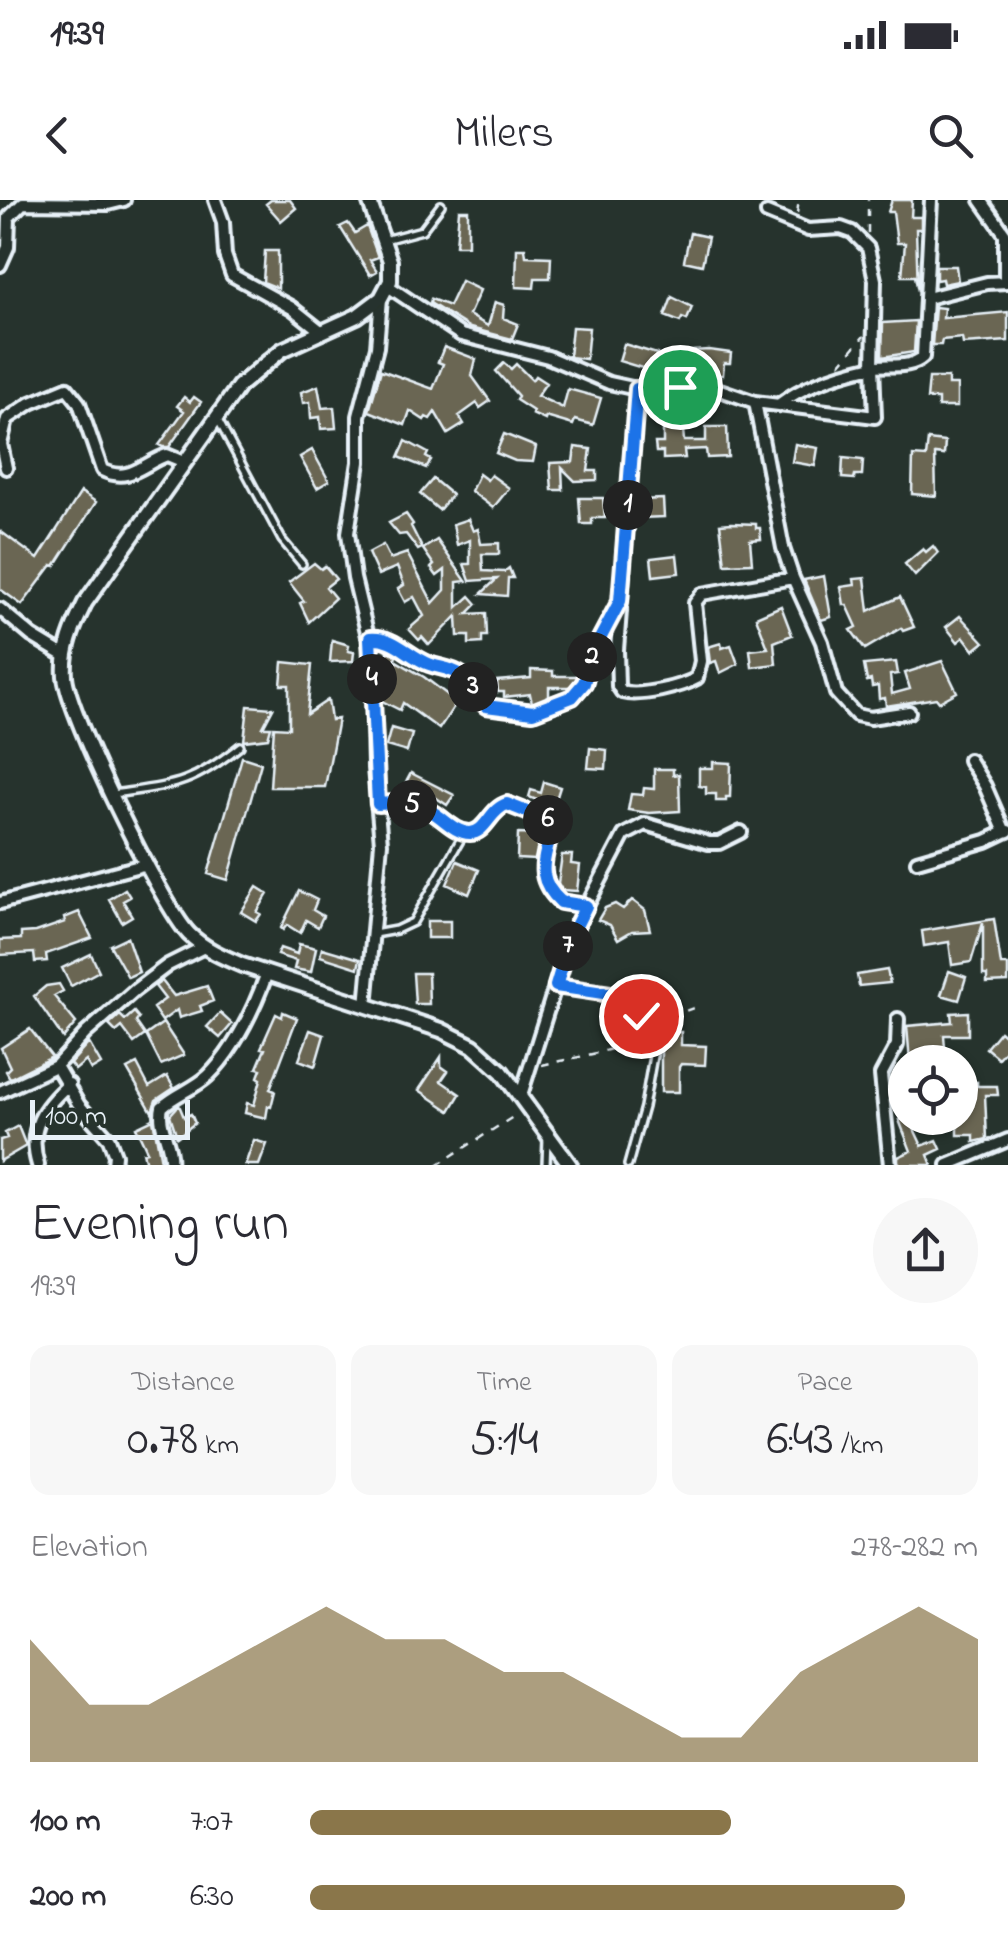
<!DOCTYPE html>
<html lang="en">
<head>
<meta charset="utf-8">
<style>
  :root { --surface:#fff; --page:#f7f7f7; --text:#2b2b33; --muted:#7c7c81; --accent:#8a764a }
  body { margin:0; font-family:"Indie Flower",sans-serif; background:var(--page); color:var(--text); height:100vh; display:flex; flex-direction:column; font-size:38px; white-space:nowrap }
  * { box-sizing:border-box; margin:0 }
  p { font-size:32px; color:var(--muted) }
  .icon { flex:none; width:55px; height:55px; fill:none; stroke:currentColor; stroke-width:2; stroke-linecap:round; stroke-linejoin:round }
  .map { position:relative; height:965px; overflow:hidden }
  .panel { display:flex; flex-direction:column; background:var(--surface); flex:1 }
  .panel>* { flex:none }
  .tools { position:absolute; left:888px; top:845px; display:grid; gap:20px }
  .tools a { display:grid; place-items:center; width:90px; height:90px; border-radius:50%; background:var(--surface); box-shadow:0 2px 8px #0004; font-size:50px }
  .scale { position:absolute; left:30px; bottom:25px; width:160px; box-sizing:border-box; padding-left:10px; border:5px solid #e8f1f8; border-top:0; font-size:28px; line-height:35px; white-space:nowrap; color:#e8f1f8; -webkit-text-stroke:8px #26332d; paint-order:stroke }
  .pin { position:absolute; display:grid; place-items:center; width:85px; height:85px; color:#fff; margin:-42px; border:5px solid #fff; border-radius:50%; box-shadow:0 2px 10px #0007 }
  .km { position:absolute; width:50px; height:50px; margin:-25px; border-radius:50%; background:#222; color:#fff; font-size:28px; line-height:50px; text-align:center }
  .round { display:grid; place-items:center; flex:none; width:105px; height:105px; border-radius:52px; background:var(--page) }
  .headline { display:flex; align-items:center; justify-content:space-between; height:170px; padding:0 30px }
  h1 { font-size:55px; font-weight:600; line-height:75px }
  .stats { display:grid; grid-template-columns:repeat(3,1fr); gap:15px; height:170px; padding:10px 30px }
  .stats div { display:grid; align-content:center; border-radius:20px; background:var(--page); text-align:center }
  .stats b { font-size:50px; font-weight:600 }
  .stats small { font-size:28px; font-weight:400 }
  .stats p { font-size:28px }
  .chart { height:280px; padding:20px 30px }
  .chart p { display:flex; justify-content:space-between }
  .chart svg { width:100%; height:180px; margin-top:10px; fill:var(--accent); opacity:.7 }
  ul { padding:0 30px; list-style:none; font-size:32px }
  li { display:grid; grid-template-columns:160px 120px 1fr; align-items:center; height:75px }
  li i { height:25px; border-radius:12px; background:var(--accent) }
  .status { display:flex; justify-content:space-between; align-items:center; height:70px; padding:0 50px; background:var(--surface); direction:ltr }
  .status svg { height:28px; fill:currentColor }
  header { display:flex; justify-content:space-between; align-items:center; height:130px; padding:0 30px; background:var(--surface); font-size:45px; font-weight:600 }
  .map>svg:first-child { display:block }
  .building { fill:#6a6652; stroke:#e8f1f8; stroke-width:2.5 }
  .lines { fill:none; stroke-linecap:round; stroke-linejoin:round }
  .service-casing { stroke:#e8f1f8; stroke-width:12 }
  .minor-casing { stroke:#e8f1f8; stroke-width:18 }
  .tertiary-casing { stroke:#e8f1f8; stroke-width:20 }
  .path { stroke:#e8f1f8; stroke-width:2.5; stroke-dasharray:8 8; stroke-linecap:butt }
  .service { stroke:#26332d; stroke-width:5 }
  .minor { stroke:#26332d; stroke-width:10 }
  .tertiary { stroke:#26332d; stroke-width:12 }
  .route-casing { stroke:#fff; stroke-width:20 }
  .route { stroke:#1a73e8; stroke-width:12 }
</style>
</head>
<body>
<div class="status"><b>19:39</b><svg viewBox="0 0 49 12"><path d="M0 12V9h3v3zM5 12V6h3v6zM10 12V3h3v9zM15 12V0h3v12zM26 1h20v11H26zM47 4h2v5h-2z"/></svg></div>
<header><svg class="icon" aria-label="back" viewBox="0 0 24 24"><path d="M15 5l-7 7 7 7"/></svg>Milers<svg class="icon" aria-label="search" viewBox="0 0 24 24"><circle cx="10" cy="10" r="6"/><path d="M15 15l6 6"/></svg></header>
<div class="map">
<svg width="1008" height="965" viewBox="0 0 1008 965">
  <rect width="100%" height="100%" fill="#26332d"/>
  <filter id="ink" filterUnits="userSpaceOnUse"><feTurbulence type="fractalNoise" baseFrequency=".01" numOctaves="2"/><feDisplacementMap in="SourceGraphic" scale="20" xChannelSelector="R" yChannelSelector="G"/><feConvolveMatrix kernelMatrix="1 2 1 2 8 2 1 2 1" color-interpolation-filters="sRGB"/></filter>
  <g filter="url(#ink)">
    <path class="building" d="M271,0h19l6,8 -15,13 -15,-17z
      M892,0h20l-1,17h10v12h-5l2,62 -3,-15h-13l3,-33h-8l-4,-31h-5z
      M459,10h9v35h-12z
      M348,23l7,10 12,-7 11,31 -8,3 7,11 -7,4 -30,-48z
      M690,33l18,4 -6,28 -18,-4z
      M517,48h8l1,8 25,1 -1,21h-15l-1,10 -18,-1z
      M265,51h13v37l-15,-6z
      M936,66h20l2,15 -15,3 -1,-5 -6,1z
      M461,81l19,9 -11,25 19,11 7,-24 9,3 -1,13 15,6 -6,15 -42,-11 -40,-25 1,-4 18,7z
      M672,97l20,10 -5,13 -5,-2 -2,4 -15,-6z
      M935,107l9,1 -1,10 65,-6v29l-45,3 -1,-6 -20,2 -1,5h-9z
      M916,121l-2,31 -32,5 1,-34z
      M572,127l17,1 -3,31 -17,-2z
      M624,144l33,10 -5,17 -33,-10z
      M444,147l32,12 -4,17 18,25 -10,7 -3,-5 -18,13 5,8 -16,10 -13,-22 -5,7 -4,-2 -2,3 -14,-9 -5,14 -36,-14 12,-41 52,19 10,-25 -5,-2z
      M709,150l22,3 -1,10h-6l-1,12h-10l1,-3 -37,1 -1,-21z
      M504,163l7,6 5,-5 16,16 3,-4 11,7 -9,13 26,12 5,-19 33,9 -8,27 -18,-5 -2,5 -27,-8 -1,3 -13,-6 1,-3 -17,-11 2,-4 -22,-25z
      M929,178h19v7h9v22h-19v-8h-11z
      M318,186l4,22 12,-1 2,21 -15,1 -1,-12 -9,1 -1,-16 -7,1 -2,-11z
      M184,197l6,5 4,-5 7,5 -32,45h-6l-4,-2 25,-34 -7,-5z
      M706,227h21l1,30 -21,1 -1,-9 -22,1 1,8 -22,1v-7h-7l-1,-9h8v-14h20l1,12h22z
      M504,234l32,13 -3,15 -18,-1 -19,-8z
      M928,240l17,2 -1,13 -9,-1 1,42 -24,-2 1,-38 13,1z
      M406,241l22,12 -2,4 5,3 -5,8 -27,-11z
      M795,244l23,4 -3,18 -23,-4z
      M575,247l16,2 -3,22h9v9l-22,1 -13,-13 1,22h-11l-2,-27 23,-1z
      M312,250l17,31 -12,7 -17,-31z
      M843,258l20,2 -1,15h-7l-1,4 -12,-1z
      M479,274l8,6 4,-5 18,13 -16,20 -22,-17z
      M433,279l19,16 -13,15 -19,-16z
      M81,292l15,10 -41,64 -3,-1 -30,40 -22,-16v-58l38,28z
      M579,298h24l2,20h-13v6h-11z
      M663,299l1,18 -24,1 -1,-18z
      M406,314l7,10 -2,2 11,22 -4,2 -12,-16 -7,1 -10,-12z
      M468,319l5,12 5,-2 3,15 18,-1v11h-17l1,17 21,1 5,-4 4,10h-5l-1,18 -26,-2 16,-15 -27,2 -6,-17h6v-24l-13,5 -4,-21z
      M732,323l24,1v4h4l1,11 -11,1 2,23 -27,1 -5,-40z
      M437,340l29,41 -9,1v26l13,-12 7,8 -10,10 19,-1 1,23h-5v7l-13,1v-8h-11l-1,-20 -28,29 -7,-8 -3,3 -10,-11 15,-13 -10,-19 -9,5 -7,-13 6,-4 -7,-18 -19,8 -10,-22 15,-8 7,14 17,-6 26,50 12,-13v-20l-8,6 -6,-8 3,-3 -11,-16z
      M933,346l5,7 -23,23 -10,-12 18,-15 3,3z
      M677,355l2,18 -26,3 -2,-18z
      M314,363l7,6 4,-3 11,13 -10,8 9,11 -26,24 -9,-19 4,-2 -15,-19z
      M824,376l7,41 -10,3 -17,-40z
      M865,378l4,33 31,-14 14,30 -11,4 -2,-3 -36,21 -14,-19 6,-3 -10,-22h-3l-3,-18 14,-2 -1,-6z
      M781,406l11,29 -18,7 2,22 -24,3 -2,-17 18,-2 -12,-31z
      M960,416l24,26 -10,8 -10,-13 -6,5 -12,-15z
      M332,440l17,5 -1,6 6,1 -1,9 -23,1z
      M721,443l1,5 9,-3 7,19 -18,9 -4,-12 -6,2 -2,-16z
      M388,450l8,5 -1,5 29,17 33,25 -18,27 -36,-26 -3,7 -18,-9 -1,-31 5,1z
      M942,461l15,31 -18,10 -3,-4 -50,8 -1,-8 -6,1 -1,-13 -6,1 -1,-7 -4,1 -3,-16 32,-3 2,12 -8,1 2,19 18,-5 -5,-16z
      M283,462l29,3 -5,49 21,-14 3,20 7,-1 -13,68h-55l4,-60 15,1v-43h-8z
      M531,470l22,1v5h24v2l-7,9h-21v9l-17,7 -2,-9 -26,3v-5h-6l-1,-11 34,-3z
      M248,506l25,2 -10,19h8l-3,11 -24,3z
      M391,528l21,6 -5,18 -21,-6z
      M590,548l17,2 -1,19 -18,-1z
      M242,557l19,6 -33,117 -20,-6z
      M713,562l18,1 -1,34h-4v4h-10v-7h-10v-7l-7,-1v-18h14z
      M654,569h19v6l6,-1 1,37 -31,2 -21,-3 3,-16 12,1 1,-7 10,1z
      M411,573l43,22 -7,10 -21,-14 -4,6 -18,-11z
      M544,582l16,5 -8,25 -16,-7 1,-5 -8,-3 2,-7 10,3z
      M518,634l22,1 -5,25 -18,-1z
      M562,655h10l-1,9 9,1 -3,26 -15,-1 -4,-7z
      M457,661l22,9 -10,24 -22,-10z
      M257,687l11,7 -11,18 4,2 -5,7 -15,-9z
      M125,689l5,8 -7,4 9,15 -10,6 -13,-23z
      M299,691l18,9 -4,10 10,6 -5,11 -12,-7 -6,13 -13,-8 -4,5 -2,-2z
      M632,700l13,10 5,20 -18,1 -14,8 -8,-14 -12,-5 7,-12 10,-4 8,5z
      M79,712l13,26 -46,16 1,7 -12,1 -1,-9 -34,2v-15l21,-1v-6l15,-1 29,-10 -1,-4z
      M994,719l7,46h7v17l-21,1v-8h-4v-52l-12,39 -19,3 -3,-23 -25,4 -2,-15z
      M427,721h23v17h-23z
      M127,737l12,35 -11,5 -18,-32z
      M299,744l17,4 -5,24 -17,-3 2,-8 -19,-6 3,-7 17,6z
      M322,748l38,11 -2,9 -38,-12z
      M91,754l8,17 -28,15 -9,-18z
      M887,770l3,13 -31,3 -2,-11z
      M949,771l17,6 -7,23 -18,-5z
      M413,773h15l1,31h-14z
      M162,781l12,15 33,-10 6,15 -13,5 2,5 -23,7 -2,-8 -15,11 -9,-13 12,-9 -10,-13z
      M59,784l4,7 -9,5 22,27 -13,15 -29,-42 12,-10z
      M134,812l5,6 -3,4 9,13 -11,8 -12,-16 -6,5 -7,-7 11,-10 5,5z
      M283,812l14,6 -27,71 5,2 -4,16 -3,-1 -2,12 -21,-5 2,-10 7,2 7,-26 -3,-2 3,-8 -4,-1 8,-19 -4,-1 15,-34 6,3z
      M968,812v23h-24l2,27h-36l-3,-36 45,-4 -1,-9z
      M220,813l12,11 -12,14 -13,-11z
      M163,823l21,32 -23,10 -15,-30z
      M30,829l22,28 -42,21 -4,-7 4,-4 -9,-19z
      M310,830l14,5 -9,31 -16,-6z
      M1000,831l8,7v9l-10,11 -12,-10z
      M661,832h20v13l25,1 -1,19 -24,-1 -2,3v25h-18z
      M89,843l12,21 -10,6 -5,-9 -11,9 -5,-6z
      M441,857v9l7,5 -7,10 19,13 -10,17 -31,-21z
      M137,864l12,23 18,-11 7,12 -18,12 -4,12 -25,-43z
      M977,882v4h20l1,9h-13l2,44 -13,3v-7h-16v-17l2,-27h8l-1,-7z
      M179,905l5,12 7,-3 4,9 -18,14 -7,-22z
      M909,918l13,28 15,-6 4,9 -13,6 4,10h-32l-2,-4v-4l13,-6 -12,-31z
      M153,919l8,42 -15,3 -3,-12 4,-1 -11,-24z
      M18,926l8,20 -26,15v-21l7,-2 -2,-5z
      M254,940l13,4 -8,21h-14z"/>
    <g class="lines">
      <g class="service-casing">
        <path id="service" d="M384,40l38,-10 19,-25
          M217,218l65,122 20,24
          M113,594c61,-9 77,-8 127,-48
          M374,734l22,-4 17,-8 50,-87
          M546,965l1,-27
          M628,965l16,-58 10,-57"/>
      </g>
      <g class="minor-casing">
        <path id="minor" d="M215,0l8,22 2,33 7,20 60,33 30,24
          M981,0l24,34v48
          M0,65l8,-18 1,-30 14,-14 85,1 16,-4
          M388,86l73,49 87,22 61,26 28,6 32,-3 48,3 38,13 28,146 10,30 29,64 14,51 20,22 14,3 39,-6
          M927,98l60,-15 20,-1
          M637,189l-20,261 1,36 4,6c18,5 59,-5 75,-14l4,-17 -6,-58 7,-9 91,-16
          M755,202l120,15 -2,-51 2,-86 -7,-32 -16,-16 -11,-4 -33,2 -41,-17
          M781,203c25,-19 58,-29 88,-36 18,-4 40,3 54,-10l8,-157
          M6,268l-5,-24 6,-25 24,-16 36,-15 12,15 23,67c28,14 41,-7 65,-15l17,7
          M0,409l32,27 33,20
          M370,438c24,-2 38,19 59,26 11,4 22,4 32,11 12,8 15,23 26,31l46,6 40,-15 12,-14 8,-31 27,-50
          M969,560l16,26 20,46 3,-1
          M378,604c19,-2 39,-1 56,9 11,7 22,20 36,20 16,0 20,-24 37,-29l36,13 9,14c-11,25 -13,51 9,71l25,4
          M917,661l69,-20 19,-9
          M0,703l147,-39
          M366,806l15,-163 -7,-75 -2,-115 -18,-75 -6,-45 11,-71v-46l18,-69 4,-49
          M56,866l23,39 30,34 6,16 -1,10
          M0,892l56,-26 30,-33 49,-43 33,-25 36,-18
          M521,895l50,-159 53,-101 21,-11 64,19h10l22,-11
          M38,965c-11,-36 5,-58 31,-81
          M170,965c3,-20 -13,-38 -8,-58 14,-13 32,-18 46,-31 27,-27 46,-67 59,-103
          M890,965l-9,-90 16,-30 1,-26
          M948,965l60,-25"/>
      </g>
      <g class="tertiary-casing">
        <path id="tertiary" d="M369,0l21,61v20l-9,17 -24,18 -75,34 -43,36 -154,217c-12,24 -22,46 -20,73 3,38 97,230 124,258 15,15 34,23 53,31l199,65 32,16 29,26 68,93"/>
      </g>
      <path class="path" d="M797,13l2,-13
        M868,33v-33
        M840,164l24,-28
        M567,787l43,7 37,24 22,-1 30,-11
        M542,865c38,-9 101,-17 126,-47
        M437,965l79,-50"/>
      <use href="#service" class="service"/>
      <use href="#minor" class="minor"/>
      <use href="#tertiary" class="tertiary"/>
    </g>
  </g>
  <g class="lines" filter="url(#ink)">
    <g class="route-casing">
      <path id="route" d="M641,816l-31,-22 -54,-8 15,-50 15,-30 -25,-4c-37,-34 -2,-57 -14,-82l-40,-16c-17,5 -21,29 -37,29 -14,0 -25,-13 -36,-20 -17,-10 -37,-11 -56,-9l-8,-166c24,-2 38,18 59,26 11,4 22,4 32,11 12,8 15,23 25,31l47,6 39,-15 12,-14 9,-31 27,-51 17,-212 43,-2"/>
    </g>
    <use href="#route" class="route"/>
  </g>
</svg>
<div class="tools">
<a><svg class="icon" aria-label="locate" viewBox="0 0 24 24"><circle cx="12" cy="12" r="6"/><path d="M12 2v4M12 18v4M2 12h4M18 12h4"/></svg></a>
</div>
<div class="scale">100 m</div>
<div class="pin" style="left:680px;top:187px;background:#1e9e55"><svg class="icon" aria-label="arrive" viewBox="0 0 24 24"><path d="M6 21V4h12l-3 4 3 4H6"/></svg></div>
<div class="pin" style="left:641px;top:816px;background:#d93025"><svg class="icon" aria-label="check" viewBox="0 0 24 24"><path d="M5 12l5 5 9-10"/></svg></div>
<b class="km" style="left:628px;top:305px">1</b>
<b class="km" style="left:592px;top:457px">2</b>
<b class="km" style="left:473px;top:487px">3</b>
<b class="km" style="left:372px;top:479px">4</b>
<b class="km" style="left:412px;top:605px">5</b>
<b class="km" style="left:548px;top:620px">6</b>
<b class="km" style="left:568px;top:746px">7</b>
</div>
<section class="panel">
<div class="headline"><div><h1>Evening run</h1><p>19:39</p></div><a class="round"><svg class="icon" aria-label="share" viewBox="0 0 24 24"><path d="M12 15V3M7 8l5-5 5 5M5 13v7h14v-7"/></svg></a></div>
<div class="stats">
<div><p>Distance</p><b>0.78<small> km</small></b></div>
<div><p>Time</p><b>5:14</b></div>
<div><p>Pace</p><b>6:43<small> /km</small></b></div>
</div>
<div class="chart"><p><span>Elevation</span>278–282 m</p>
<svg viewBox="0 0 160 44" preserveAspectRatio="none"><path d="M0 44V14L10 30L20 30L30 22L40 14L50 6L60 14L70 14L80 22L90 22L100 30L110 38L120 38L130 22L140 14L150 6L160 14V44z"/></svg>
</div>
<ul>
<li><b>100 m</b>7:07<i style="width:63%"></i></li>
<li><b>200 m</b>6:30<i style="width:89%"></i></li>
</ul>
</section>
</body>
</html>
